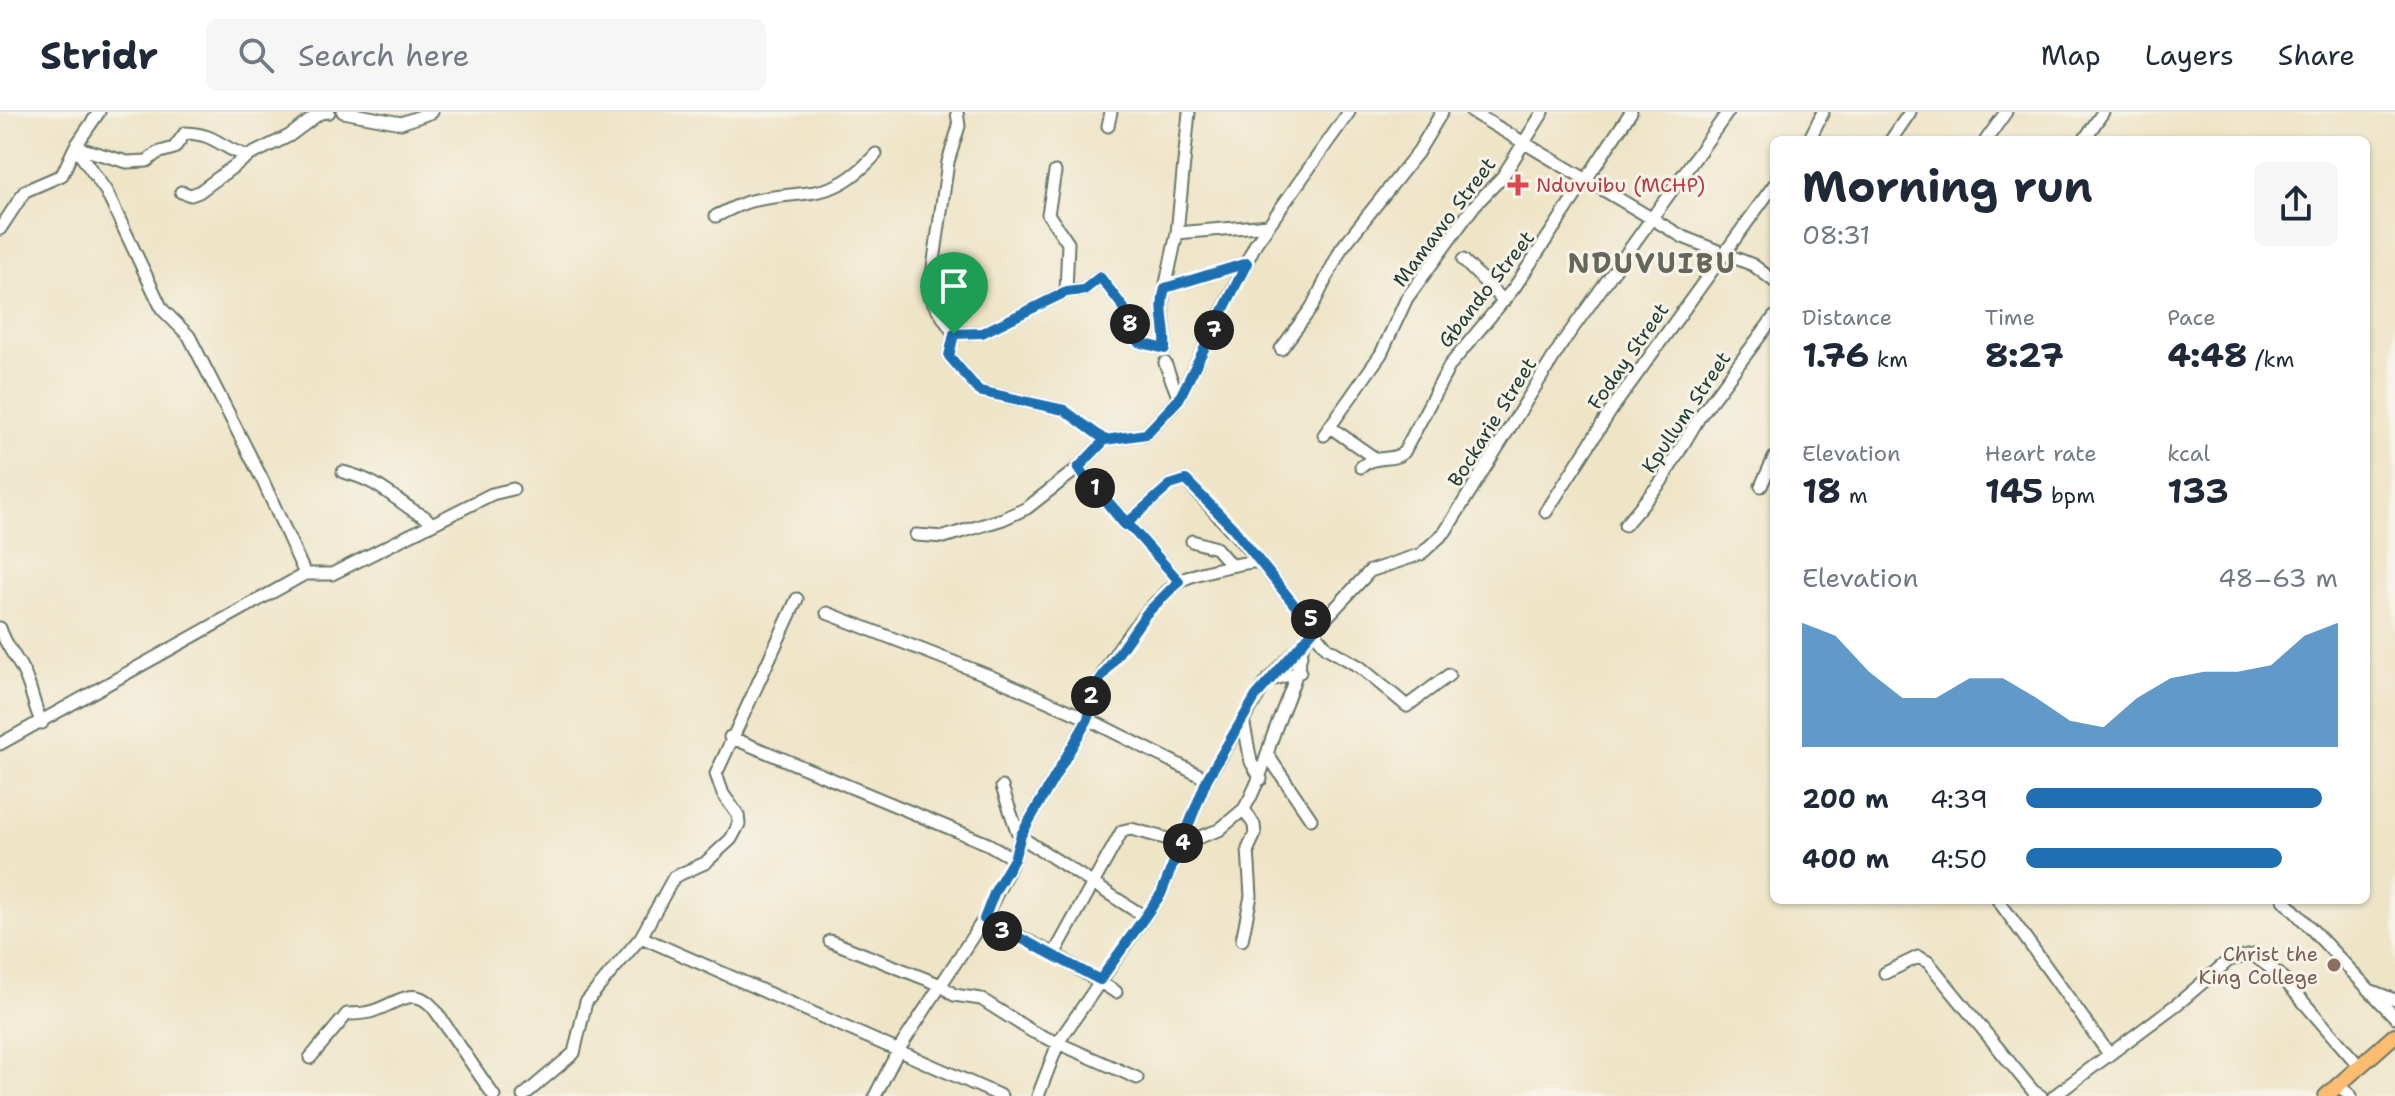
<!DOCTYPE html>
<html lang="en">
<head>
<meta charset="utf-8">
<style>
  :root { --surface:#fff; --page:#f6f6f7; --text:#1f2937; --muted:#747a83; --line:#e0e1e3; --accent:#1f6fb2 }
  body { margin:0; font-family:"Shantell Sans",sans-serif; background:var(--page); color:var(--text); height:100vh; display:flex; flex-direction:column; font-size:30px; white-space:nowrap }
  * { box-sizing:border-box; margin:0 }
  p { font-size:26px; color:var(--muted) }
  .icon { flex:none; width:44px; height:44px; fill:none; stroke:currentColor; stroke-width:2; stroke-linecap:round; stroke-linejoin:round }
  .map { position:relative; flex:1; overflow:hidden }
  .drawer { position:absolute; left:1770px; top:24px; width:600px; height:768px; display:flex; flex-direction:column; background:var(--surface); border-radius:12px; box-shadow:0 2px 6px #0004 }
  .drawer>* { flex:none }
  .pin { position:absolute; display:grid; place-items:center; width:68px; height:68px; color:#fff; margin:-82px -34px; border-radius:50% 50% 50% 0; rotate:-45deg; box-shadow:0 0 8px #0007 }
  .pin .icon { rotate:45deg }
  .km { position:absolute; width:40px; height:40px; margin:-20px; border-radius:50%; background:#222; color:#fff; font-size:22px; line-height:40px; text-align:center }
  .round { display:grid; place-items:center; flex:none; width:84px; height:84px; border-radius:12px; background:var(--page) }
  .head { display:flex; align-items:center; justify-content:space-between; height:136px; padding:0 32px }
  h1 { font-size:44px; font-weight:700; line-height:60px }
  .stats { display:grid; grid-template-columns:repeat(3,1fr); gap:12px; height:136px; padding:8px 32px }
  .stats div { display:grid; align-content:center }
  .stats b { font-size:34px; font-weight:700 }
  .stats small { font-size:22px; font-weight:400 }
  .stats p { font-size:22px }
  .chart { height:224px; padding:16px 32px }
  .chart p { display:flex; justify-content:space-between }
  .chart svg { width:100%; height:144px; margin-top:8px; fill:var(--accent); opacity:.7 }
  ul { padding:0 32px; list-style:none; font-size:26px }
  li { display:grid; grid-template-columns:128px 96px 1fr; align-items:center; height:60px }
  li i { height:20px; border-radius:10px; background:var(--accent) }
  header { display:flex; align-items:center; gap:48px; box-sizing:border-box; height:112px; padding:0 40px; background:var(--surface); border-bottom:2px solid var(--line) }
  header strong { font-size:38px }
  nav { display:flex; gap:44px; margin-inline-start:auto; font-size:28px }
  .search { width:560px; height:72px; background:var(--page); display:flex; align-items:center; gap:20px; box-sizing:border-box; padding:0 28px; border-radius:12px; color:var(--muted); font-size:30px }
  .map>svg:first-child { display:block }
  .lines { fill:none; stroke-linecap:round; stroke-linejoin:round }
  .minor-casing { stroke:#677767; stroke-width:15 }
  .major-casing { stroke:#677767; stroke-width:18 }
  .minor { stroke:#fff; stroke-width:11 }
  .major { stroke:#fdbc6f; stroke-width:14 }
  .route-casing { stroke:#fff; stroke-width:16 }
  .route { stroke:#1f6fb2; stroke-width:10 }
  .health-dot { fill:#e0444e; stroke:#f7f3e8; stroke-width:3 }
  .education-dot { fill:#8d6e63; stroke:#f7f3e8; stroke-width:3 }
  .labels { text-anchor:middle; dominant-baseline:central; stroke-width:6; stroke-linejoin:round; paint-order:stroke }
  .health-label { font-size:20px; fill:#be3a42; stroke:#f7f3e8; text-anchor:start }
  .street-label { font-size:20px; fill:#1f3d34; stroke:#f7f3e8 }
  .education-label { font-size:20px; fill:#785e54; stroke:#f7f3e8; text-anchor:end }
  .district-label { font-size:28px; font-weight:bold; letter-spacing:2px; fill:#66675c; stroke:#f7f3e8 }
</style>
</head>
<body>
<header>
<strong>Stridr</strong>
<div class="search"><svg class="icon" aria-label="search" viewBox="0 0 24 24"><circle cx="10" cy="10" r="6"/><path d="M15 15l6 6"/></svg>Search here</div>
<nav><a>Map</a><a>Layers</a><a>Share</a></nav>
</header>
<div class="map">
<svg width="2395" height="984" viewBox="0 0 2395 984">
  <rect width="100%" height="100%" fill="#f7f3e8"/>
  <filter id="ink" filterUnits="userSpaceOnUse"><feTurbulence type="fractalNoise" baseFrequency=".0125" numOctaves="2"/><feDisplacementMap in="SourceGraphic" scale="16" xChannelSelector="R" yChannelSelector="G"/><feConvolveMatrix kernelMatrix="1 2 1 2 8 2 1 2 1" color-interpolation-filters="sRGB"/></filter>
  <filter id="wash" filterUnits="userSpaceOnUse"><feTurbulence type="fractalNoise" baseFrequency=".006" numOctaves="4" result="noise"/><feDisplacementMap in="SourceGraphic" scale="32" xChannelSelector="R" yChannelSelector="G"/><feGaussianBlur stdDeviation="1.8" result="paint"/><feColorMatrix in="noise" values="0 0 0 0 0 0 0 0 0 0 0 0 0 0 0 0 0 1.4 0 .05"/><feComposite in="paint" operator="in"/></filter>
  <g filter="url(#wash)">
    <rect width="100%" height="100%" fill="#eee4c6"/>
  </g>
  <g filter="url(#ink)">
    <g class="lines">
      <g class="minor-casing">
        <path id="minor" d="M99,0l-24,35 31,44 56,118 27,27 74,145 42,93
          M343,0l58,11 31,-11
          M957,0l2,14 -11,36 -19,134 25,38 -5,22 30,35 85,19 41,30
          M1472,0l211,125 70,28 21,16
          M1108,14l3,-14
          M1809,28l14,-28
          M1891,28l19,-28
          M1986,28l20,-28
          M2084,28l19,-28
          M1055,60l-7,42 20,29 -2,49
          M181,80l10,3 8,-3 49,-36
          M716,104c11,-5 23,-12 35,-15 57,-13 80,3 125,-47
          M0,117l25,-38 37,-16 13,-28 52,15 20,-1 10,-8 17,-5 11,-15c33,1 34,15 63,23l41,-20 31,-23 9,-1
          M1177,121l92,-8
          M1463,148l41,41
          M1165,176l12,-55 12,-121
          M954,222l28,-1 84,-41 18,-2 16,-13 24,31 14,34 27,7c2,-22 -6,-40 0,-61l82,-25
          M1281,237l31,-42 29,-58 77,-97 24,-40
          M1165,251l14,36
          M1330,315l43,30
          M1324,323l57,-81 26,-56 67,-92 29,-30 40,-64
          M1361,355c17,-14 30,-4 43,-15l46,-87 64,-77 117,-176
          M1078,356l101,113
          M343,360c32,8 42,19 68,37 8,6 14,5 20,15
          M1761,374l13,-28
          M1546,400l68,-106 160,-221
          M1125,413l45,-40 16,-5 73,81
          M1625,413l36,-43 39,-66 74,-99
          M916,423l28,2 59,-18 24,-11 51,-40 27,-28 41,-6 33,-35 77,-156 93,-131
          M1192,429l24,7 13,15
          M827,501l165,64 96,42c1,-39 57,-112 89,-136 13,-10 65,-20 82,-22l41,51 19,12
          M0,516c6,20 21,34 27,52 6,15 7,27 15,43
          M1313,519l14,17 33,19 47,39 42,-31
          M1300,560l-33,9 103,-110 51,-17 24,-22 118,-190 165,-230
          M1243,607l8,43 10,17
          M730,625l258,107 26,15 -30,60 70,35
          M0,632l305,-170h27l160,-80 21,-5
          M1267,642l44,65
          M1002,675l15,44 10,10 118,76
          M1014,747l7,-24 67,-116 119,60
          M1998,788l111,154
          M2284,788l111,117
          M641,825l360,159
          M1242,828l9,-44 -3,-47 7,-15 -1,-9 -10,-16c12,-20 18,-37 24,-58 11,-39 30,-67 35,-109
          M830,829l111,44 13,10 27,4 52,33 104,46
          M1885,861l33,-16 10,5 105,129 8,5
          M2372,879l23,9
          M1116,880l-62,-38 68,-123 9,-2 52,14 36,-13 25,-21
          M310,946l37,-44c9,0 18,0 26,-3 24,-7 41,-28 62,-1l59,86
          M2338,973l13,11
          M523,984l51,-43 12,-51 55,-65 33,-60 31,-14 26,-24 8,-15 -1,-9 -15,-21 -7,-20 81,-175
          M875,984l24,-47 85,-130
          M1038,984l21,-55 102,-147 46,-115 60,-98
          M2054,984l127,-95 48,-41 24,-5 26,19 81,93"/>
      </g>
      <g class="major-casing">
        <path id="major" d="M2326,984l69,-61"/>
      </g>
      <use href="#minor" class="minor"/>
      <use href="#major" class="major"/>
    </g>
  </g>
  <g class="lines" filter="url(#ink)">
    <g class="route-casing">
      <path id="route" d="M954,222l-5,22 30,35 85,19 41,30 -27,28 101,113 -33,33 -52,74 -6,31 -67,116 -7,24 -19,32 -11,28 116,61 61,-86 46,-115 49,-83 63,-72 -19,-12 -67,-84 -47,-48 -16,5 -45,40 -47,-57 27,-28 41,-6 33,-35 68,-136 -82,25c-7,21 2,39 0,61l-27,-7 -14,-34 -24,-31 -16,13 -18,2 -84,41 -28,1"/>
    </g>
    <use href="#route" class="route"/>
  </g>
  <path class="health-dot" d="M1514 61h8v8h8v8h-8v8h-8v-8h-8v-8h8z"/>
  <circle class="education-dot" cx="2334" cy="853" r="8"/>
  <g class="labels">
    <g class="health-label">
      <text x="1536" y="73">Nduvuibu (MCHP)</text>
    </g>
    <g class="street-label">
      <text transform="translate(1444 110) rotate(-53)">Mamawo Street</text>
      <text transform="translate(1486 177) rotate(-52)">Gbando Street</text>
      <text transform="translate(1628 244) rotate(-55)">Foday Street</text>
      <text transform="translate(1686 300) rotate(-56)">Kpullum Street</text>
      <text transform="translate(1492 310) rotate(-58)">Bockarie Street</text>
    </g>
    <g class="education-label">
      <text x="2318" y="842">Christ the<tspan x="2318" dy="23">King College</tspan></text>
    </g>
    <g class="district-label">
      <text x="1652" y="151">NDUVUIBU</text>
    </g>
  </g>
</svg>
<div class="pin" style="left:954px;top:222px;background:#1e9e55"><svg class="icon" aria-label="arrive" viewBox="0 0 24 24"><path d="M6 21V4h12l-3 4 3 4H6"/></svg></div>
<b class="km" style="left:1095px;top:376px">1</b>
<b class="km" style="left:1091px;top:584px">2</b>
<b class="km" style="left:1002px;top:819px">3</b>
<b class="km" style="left:1183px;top:731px">4</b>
<b class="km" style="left:1311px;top:507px">5</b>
<b class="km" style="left:1214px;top:218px">7</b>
<b class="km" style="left:1130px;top:212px">8</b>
<section class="drawer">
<div class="head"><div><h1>Morning run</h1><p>08:31</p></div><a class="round"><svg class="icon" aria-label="share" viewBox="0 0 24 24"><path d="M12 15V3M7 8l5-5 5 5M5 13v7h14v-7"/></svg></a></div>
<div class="stats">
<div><p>Distance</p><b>1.76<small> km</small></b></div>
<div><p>Time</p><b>8:27</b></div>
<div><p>Pace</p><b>4:48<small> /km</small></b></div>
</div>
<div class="stats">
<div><p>Elevation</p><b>18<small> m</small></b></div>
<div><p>Heart rate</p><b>145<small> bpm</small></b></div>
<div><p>kcal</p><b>133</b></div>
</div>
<div class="chart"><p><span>Elevation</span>48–63 m</p>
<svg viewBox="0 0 160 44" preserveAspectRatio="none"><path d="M0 44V6L10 10L20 21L30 29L40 29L50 23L60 23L70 29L80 36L90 38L100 29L110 23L120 21L130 21L140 19L150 10L160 6V44z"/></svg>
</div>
<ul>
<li><b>200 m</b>4:39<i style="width:95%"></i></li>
<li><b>400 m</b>4:50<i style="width:82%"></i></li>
</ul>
</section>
</div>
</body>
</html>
